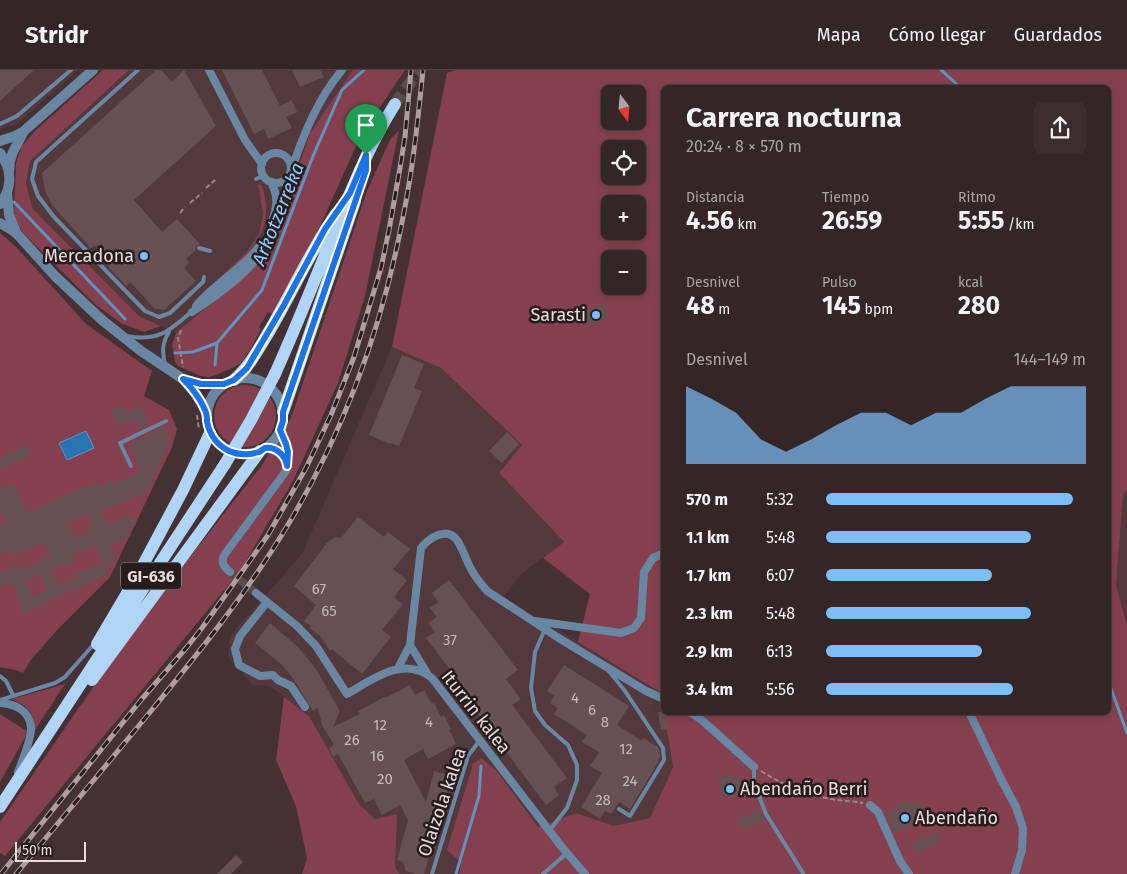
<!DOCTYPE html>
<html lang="es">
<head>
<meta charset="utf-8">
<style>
  :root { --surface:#342527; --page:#3c2d2f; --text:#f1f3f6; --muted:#a9a5a7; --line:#4e4244; --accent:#7cbef9 }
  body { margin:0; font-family:"Fira Sans",sans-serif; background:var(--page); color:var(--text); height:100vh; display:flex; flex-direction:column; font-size:19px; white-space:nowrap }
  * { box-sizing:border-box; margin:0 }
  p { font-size:16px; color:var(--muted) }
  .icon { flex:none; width:28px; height:28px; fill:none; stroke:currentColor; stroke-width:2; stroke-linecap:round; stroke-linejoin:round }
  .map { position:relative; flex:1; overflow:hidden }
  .details { position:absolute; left:661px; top:15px; width:450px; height:630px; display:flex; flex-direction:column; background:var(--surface); border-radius:8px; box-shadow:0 2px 8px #0003,0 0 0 1px var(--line) }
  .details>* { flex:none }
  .needle { width:32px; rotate:164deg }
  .tools { position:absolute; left:601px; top:15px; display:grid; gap:10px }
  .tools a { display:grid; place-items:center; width:45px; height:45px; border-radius:8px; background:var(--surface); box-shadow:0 2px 8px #0003,0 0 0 1px var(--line); font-size:25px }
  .scale { position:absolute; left:15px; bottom:12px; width:71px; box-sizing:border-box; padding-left:5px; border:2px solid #e7dadc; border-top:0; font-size:14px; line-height:18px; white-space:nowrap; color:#e7dadc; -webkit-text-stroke:4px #251c1d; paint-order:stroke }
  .pin { position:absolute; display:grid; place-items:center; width:42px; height:42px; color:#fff; margin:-51px -21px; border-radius:50% 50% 50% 0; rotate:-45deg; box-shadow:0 0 5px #0007 }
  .pin .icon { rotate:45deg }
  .round { display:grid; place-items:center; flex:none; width:52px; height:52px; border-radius:8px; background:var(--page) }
  .overview { display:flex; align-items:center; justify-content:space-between; height:85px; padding:0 25px }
  h1 { font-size:28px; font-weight:700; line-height:38px }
  .figures { display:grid; grid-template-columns:repeat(3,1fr); gap:8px; height:85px; padding:5px 25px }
  .figures div { display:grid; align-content:center }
  .figures b { font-size:25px; font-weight:700 }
  .figures small { font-size:14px; font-weight:400 }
  .figures p { font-size:14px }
  .chart { height:140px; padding:10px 25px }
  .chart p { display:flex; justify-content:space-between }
  .chart svg { width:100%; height:90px; margin-top:5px; fill:var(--accent); opacity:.7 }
  ul { padding:0 25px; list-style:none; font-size:16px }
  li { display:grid; grid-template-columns:80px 60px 1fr; align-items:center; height:38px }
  li i { height:12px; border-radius:6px; background:var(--accent) }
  header { display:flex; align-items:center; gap:30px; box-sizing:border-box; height:70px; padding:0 25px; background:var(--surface); border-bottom:1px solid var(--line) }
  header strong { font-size:24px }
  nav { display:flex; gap:28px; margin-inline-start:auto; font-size:18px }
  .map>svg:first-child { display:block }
  .built { fill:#53383c }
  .green { fill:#85404f; fill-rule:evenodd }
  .water { fill:#2675b2; stroke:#6093bf }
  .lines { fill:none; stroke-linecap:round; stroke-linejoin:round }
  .stream { stroke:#6093bf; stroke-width:3 }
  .building { fill:#665054; fill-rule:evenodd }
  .minor-tunnel { stroke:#5d4a4d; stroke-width:8; stroke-dasharray:8 4; stroke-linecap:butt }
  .primary-tunnel { stroke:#5d4a4d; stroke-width:12; stroke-dasharray:12 6; stroke-linecap:butt }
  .path { stroke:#98888a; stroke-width:2; stroke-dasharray:5 2.5; stroke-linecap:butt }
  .service { stroke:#6987a3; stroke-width:4 }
  .minor { stroke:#6987a3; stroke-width:8 }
  .tertiary { stroke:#6987a3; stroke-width:10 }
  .primary { stroke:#afd4f6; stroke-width:12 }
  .rail-casing { stroke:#ae9ea1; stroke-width:5 }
  .rail { stroke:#251c1d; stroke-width:3; stroke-dasharray:9; stroke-linecap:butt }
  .primary-bridge { stroke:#afd4f6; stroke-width:12 }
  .route-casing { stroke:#fff; stroke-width:10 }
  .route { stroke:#1a73e8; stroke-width:6 }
  .poi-dot { fill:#7cbef9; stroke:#251c1d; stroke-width:2 }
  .labels { text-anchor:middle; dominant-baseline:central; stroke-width:5; stroke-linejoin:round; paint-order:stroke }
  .number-label { font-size:15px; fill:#c7b8ba }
  .shield { fill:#251c1d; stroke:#ada1a3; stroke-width:1 }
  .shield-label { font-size:16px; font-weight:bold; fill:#e7dadc }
  .poi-label { font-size:18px; fill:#e7dadc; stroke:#251c1d; text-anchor:end }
  .street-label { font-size:18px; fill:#e7dadc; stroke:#251c1d }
  .water-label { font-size:19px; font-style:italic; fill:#91c8fa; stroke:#251c1d }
</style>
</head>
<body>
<header>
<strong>Stridr</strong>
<nav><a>Mapa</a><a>Cómo llegar</a><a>Guardados</a></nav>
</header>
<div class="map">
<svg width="1127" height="804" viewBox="0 0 1127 804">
  <rect width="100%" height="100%" fill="#453134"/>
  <path class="built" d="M0,0h78l-62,55 -16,4z
    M129,0h224l-43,63 -34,101 -49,56 -51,43 -36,-16 -107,-108 -7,-25 4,-23z
    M392,277l49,21 81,77 -23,28 65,69 -42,31 -18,24 157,95 12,75 -23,51 -36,8 -38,-13 -49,18 -59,-8 -9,51h-59l-5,-7 -20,-48 -16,-15 -50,-88 -39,-30 -18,-1 -24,-28 2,-21 72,-82z
    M1127,420v135l-11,-39 7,-93z"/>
  <path class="green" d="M103,0h26l-99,91 -4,23 7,25 107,108 21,9 -17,6 -23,-9 -25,-18 -73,-72 -9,-16 2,-54 6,-17 14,-16z
    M353,0h52l-27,40 -21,34 -42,93 -43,77 -4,-2 -9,15 2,2 -10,19 -10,15 -7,4 -18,8 -7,2 -8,-1 -23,-10 -3,-4 -3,-17 4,-12 51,-43 49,-56 34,-101z
    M455,0h672v420l-4,4 -7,92 11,39v249h-668l2,-12 -14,-12 26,-86 8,-6 15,12 42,57 38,-14 38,13 36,-8 23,-51 -9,-54 445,-1v-624h-445v623l-4,-19 -82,-50 12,-48 -47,-36 21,-16 -65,-69 23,-28 -81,-77 -49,-21 55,-274zM610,24h28v27h-28zM610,79h28v27h-28zM610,134h28v27h-28zM610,189h28v27h-28z
    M399,60l-34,166 -27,87 -45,98 -53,90 -235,285 -5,-3v-31l132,-191 130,-166 29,-47 76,-227 23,-51z
    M261,114c18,45 -13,73 -46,98l31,-29 13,-19 4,-21 -4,-24 -2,-4z
    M0,163l17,15 69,76 66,47 -8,25 25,14 8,19 -5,18 -62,130 -52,52 -28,32 -7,12c-7,-4 -15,-4 -23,-6z
    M214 346a31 31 0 1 1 62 0a31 31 0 1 1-62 0Z
    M65,614l-30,46c-1,-18 -7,-23 -23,-31z
    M284,627l25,19 50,88 16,15 22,-5 -2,53 5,7h-98l5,-16 -11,-52 -20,-46z
    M0,644l28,18 -28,50z"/>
  <path class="water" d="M86,361l8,17 -27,12 -8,-17z"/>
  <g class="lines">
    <path class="stream" d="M941,0l20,18
      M14,132l111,117
      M175,283l18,-1 24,-9
      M215,295l2,-22 45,-53 51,-134 29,-66 22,-20
      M1109,613l18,50
      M456,804l23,-78 2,-30"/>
  </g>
  <path class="building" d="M0,0h34l-34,31z
    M156,0h5l11,12 12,-12 32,56 -82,74 28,32 15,-13 23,25 -4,2v4l-10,9 3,4 -5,5 12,13 -32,29 -9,-1 -25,-27 -4,4 -6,-7 -11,-11 -7,-24 -12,4 -8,-10 -30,-33 -7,-14 -3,-18z
    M222,0h40l18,36 12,-6 5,12 -11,5 6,11 -24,11 -4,-10 -10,5z
    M292,0h28l4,7 -24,10z
    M603,233l6,14 -20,9 -6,-13z
    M402,285l22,9 -10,24 8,3 -23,55 -8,-3v1l-22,-9z
    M124,335l4,7 12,-6 9,19 -8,4 -5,-10 -14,7 -3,-6h-2l-6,-10 8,-4v1z
    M164,356l7,15 -3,2 -20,48 -32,15v-2l-15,7 5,14 26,-10 4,10 -9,3 4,8 -21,9 6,13 -3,2 2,5 -9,4 -11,-24 -22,10 1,1 -3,2 2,5 -7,3 -2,-3 -13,7 7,14 2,-1 1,2 15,-7 -2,-4 28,-10 5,11 -43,19 -41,20 -5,-10 3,-2 -9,-20 -12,5v-14l19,-8 2,5 19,-8 -1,-2 11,-5 -7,-13 -32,14 -2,-5 -9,4v-29l6,-3 -6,-13v-21l13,-5 14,29 56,-26 2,2 14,-6 1,2 13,-6 2,4 25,-11 -2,-4 1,-1 -10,-22 11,-5 -1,-2zM93,443l-5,20 -12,5 -7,-16zM40,504l7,16 -14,6 -7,-15z
    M507,362l12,12 -17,19 -13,-12z
    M28,375l4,10 -32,14v-11z
    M358,447l26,20 4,-5 22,17 -17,20 14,11 -13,17 9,7 -21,26 9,7 -29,37 -30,-25 -2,2 -9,-14 -11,-9 1,-2 -7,-5 12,-16 -22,-19 33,-43 8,-6 6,1z
    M449,510l69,90 -12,9 15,20 -9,6 55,73 -13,9 5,8 -13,10 -71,-95 3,-3 -52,-69 9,-6 -7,-9 9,-6 -7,-9 8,-6 -6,-9z
    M270,553l28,24 18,22 24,42 -7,16 27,-13 -2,-3 26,-14 1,1 25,-13 5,10 9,-5 8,14 2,-2 7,15 3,-2 7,14 -2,1 7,14 -28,15 -5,-10 -19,11 22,42 8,-31 17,5 -27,98h-8l-10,-3 -3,-9 -6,-2 11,-40 -8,-15 -18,10 -8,-16 -9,4 -27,-49 -5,3 -4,-9 5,-3 -12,-20 -4,-17 -5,3 -21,-34 -11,-13 -26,-21z
    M564,595l65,41 -12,19 25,16 1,-3 15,9 1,2 1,7 -2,4 1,1 -29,48 -11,-7 -8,12 -6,-3 -5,8 -19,-12 21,-34 -12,-7 9,-14 -17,-10 5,-7 -33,-21 4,-6 -8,-5 4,-7 -7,-5z
    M658,642h8l2,17 -7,1z
    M733,705v3l7,-1 1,18 -20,2 -2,-20z
    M909,730l2,5 8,-4 7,16 -8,3 1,2 -25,11 -9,-20 11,-4 -1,-2z
    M761,741l4,10 -24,8 -3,-11z
    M936,762l4,9 -24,12 -5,-9z
    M236,785l7,7 -12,12h-14z"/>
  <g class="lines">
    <path class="minor-tunnel" d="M230,502l26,21"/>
    <path class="primary-tunnel" d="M395,34l24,-34"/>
    <path class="path" d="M206,118l10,-9
      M190,133l12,-10
      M180,143l5,-6
      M181,260l-3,8 5,29
      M197,345l2,15
      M761,701c22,14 45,23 70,28 10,2 21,2 32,4"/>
    <path class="service" d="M138,0l-102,92 -4,17 6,17 16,21 91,94 14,6 11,-4 33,-31 1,-5
      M0,54l17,-8 54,-46
      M256,109l7,-3
      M199,178l11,3
      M127,266c31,6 42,-5 64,-24
      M165,294c-3,-12 -3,-21 4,-32
      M131,396l-11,-23 46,-22
      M545,559l-10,23 -4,36 4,23 10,14 23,20 9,20v15l-10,28 -18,23
      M608,600l17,21 38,57 1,12 -34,56 -11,-7
      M0,606l6,5 7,14
      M0,630l55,-17 10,-6 29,-33
      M754,697v16l12,31 37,59
      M432,804l36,-118 12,-16
      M543,804l24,-21"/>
    <path class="minor" d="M209,0l36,70 17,24
      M261 98a15 15 0 1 1 30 0a15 15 0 1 1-30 0Z
      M292,98c12,-35 26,-69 50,-98
      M271,112c8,15 6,27 0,42
      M196,236c19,-23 47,-37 64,-61
      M192,242c31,-20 62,-43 80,-76 9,-18 13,-39 17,-59
      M265,378c11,1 18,5 22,16
      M230,502c-6,-5 -10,-10 -5,-18l61,-83c4,-15 1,-27 -6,-41
      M256,523l41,33 19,20 31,48c26,-15 57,-39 85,-16l129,168 24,28
      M267,532l-27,34 -5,13 4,16 21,11 13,-1 5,5 13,6 14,21
      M535,551l86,12 13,-5 7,-10 3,-46 9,-14 11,-5
      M410,575l17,28
      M398,598l12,-23 11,-97c8,-10 26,-22 36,-8 6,9 9,20 14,29 4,8 10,15 16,22l70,46 89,54 18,8
      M0,633c15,1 29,7 31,24 1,10 -9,35 -13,45
      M690,642l13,9 51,46
      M969,642l32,67 15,28 7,21 -1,22 -7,24
      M870,735l8,7 22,49 9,13"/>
    <path class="tertiary" d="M0,71l15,-5 8,-4
      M0,83c12,16 13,35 0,51
      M9,102l1,-11 3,-9 11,-21 69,-61
      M7,123l2,22 7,17
      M0,153l12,7 6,5 37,41 47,44 39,31 42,28 12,14 12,19
      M207 346a38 38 0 1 1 76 0a38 38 0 1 1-76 0Z
      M184,309l17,5h23"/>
    <path class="primary" d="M275,304c22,-49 42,-99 62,-149 17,-42 34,-83 58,-121
      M234,310c16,-14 25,-32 36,-50 22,-38 41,-80 66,-116
      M283,342l72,-211
      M97,574l39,-66 47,-88 27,-57
      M92,610l168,-229
      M0,737l225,-343"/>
    <g class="rail-casing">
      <path id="rail" d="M1,804l140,-174 46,-53 15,-19 66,-93 38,-67 25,-53 23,-58 27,-89 8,-38 11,-62 5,-31 6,-67
        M16,804c43,-52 87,-105 130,-157 51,-62 102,-125 143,-194 56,-94 94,-199 114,-306 10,-49 15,-98 20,-147"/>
    </g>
    <use href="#rail" class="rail"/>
    <path class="primary-bridge" d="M225,394l26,-44 24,-46"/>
  </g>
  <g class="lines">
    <g class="route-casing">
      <path id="route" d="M366,85v15l-83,242v9l-3,9 6,14 2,8 -1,14c-1,-10 -11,-20 -22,-18 -2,1 -4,3 -6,4 -10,3 -21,3 -30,-1 -12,-6 -20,-17 -22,-30 0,-4 0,-7 -2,-11 -5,-12 -13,-22 -22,-31l18,5h23l10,-4 13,-12 37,-63 41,-76 25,-36z"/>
    </g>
    <use href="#route" class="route"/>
  </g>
  <g class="poi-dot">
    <circle cx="144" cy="186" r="5"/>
    <circle cx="596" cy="245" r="5"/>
    <circle cx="730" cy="719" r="5"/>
    <circle cx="905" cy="748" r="5"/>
  </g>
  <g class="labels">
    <g class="number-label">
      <text x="319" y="519">67</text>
      <text x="329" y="541">65</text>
      <text x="450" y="570">37</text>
      <text x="575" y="628">4</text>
      <text x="592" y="640">6</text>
      <text x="429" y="652">4</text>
      <text x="605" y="652">8</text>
      <text x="380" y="655">12</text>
      <text x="352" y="670">26</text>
      <text x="626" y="679">12</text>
      <text x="377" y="686">16</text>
      <text x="385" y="709">20</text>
      <text x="630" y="711">24</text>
      <text x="603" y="730">28</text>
    </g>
    <rect class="shield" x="121" y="492.5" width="60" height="27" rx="4"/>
    <g class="shield-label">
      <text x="151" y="506">GI-636</text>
    </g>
    <g class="poi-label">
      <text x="134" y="186">Mercadona</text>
      <text x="586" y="245">Sarasti</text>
      <text x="740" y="719" text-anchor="start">Abendaño Berri</text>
      <text x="915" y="748" text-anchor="start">Abendaño</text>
    </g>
    <g class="street-label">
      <text transform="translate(476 642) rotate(52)">Iturrin kalea</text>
      <text transform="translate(442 732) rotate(-71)">Olaizola kalea</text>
    </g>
    <g class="water-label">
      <text transform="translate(278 144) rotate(-68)">Arkotzerreka</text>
    </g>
  </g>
</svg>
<div class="tools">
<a><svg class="needle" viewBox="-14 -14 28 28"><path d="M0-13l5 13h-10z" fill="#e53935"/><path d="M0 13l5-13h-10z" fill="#a9a5a7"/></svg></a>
<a><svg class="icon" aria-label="locate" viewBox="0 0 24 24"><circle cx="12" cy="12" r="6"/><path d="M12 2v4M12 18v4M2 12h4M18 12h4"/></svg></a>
<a>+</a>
<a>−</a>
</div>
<div class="scale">50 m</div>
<div class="pin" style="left:366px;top:85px;background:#1e9e55"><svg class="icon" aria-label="arrive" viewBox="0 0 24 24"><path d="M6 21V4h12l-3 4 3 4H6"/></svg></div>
<section class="details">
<div class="overview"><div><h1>Carrera nocturna</h1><p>20:24 · 8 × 570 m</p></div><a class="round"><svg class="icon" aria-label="share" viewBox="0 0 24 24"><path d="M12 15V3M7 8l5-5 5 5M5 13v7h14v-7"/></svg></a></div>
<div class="figures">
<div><p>Distancia</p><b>4.56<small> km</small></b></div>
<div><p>Tiempo</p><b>26:59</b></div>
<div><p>Ritmo</p><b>5:55<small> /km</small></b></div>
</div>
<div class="figures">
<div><p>Desnivel</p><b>48<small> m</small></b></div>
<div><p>Pulso</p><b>145<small> bpm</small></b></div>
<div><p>kcal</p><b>280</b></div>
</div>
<div class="chart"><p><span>Desnivel</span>144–149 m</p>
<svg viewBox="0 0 160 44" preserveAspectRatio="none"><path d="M0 44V6L10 12L20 19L30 32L40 38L50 32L60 25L70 19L80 19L90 25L100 19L110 19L120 12L130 6L140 6L150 6L160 6V44z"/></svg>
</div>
<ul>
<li><b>570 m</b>5:32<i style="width:95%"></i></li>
<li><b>1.1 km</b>5:48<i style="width:79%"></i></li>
<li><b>1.7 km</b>6:07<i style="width:64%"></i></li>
<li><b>2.3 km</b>5:48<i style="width:79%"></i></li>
<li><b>2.9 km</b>6:13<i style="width:60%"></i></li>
<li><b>3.4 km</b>5:56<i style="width:72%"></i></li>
</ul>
</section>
</div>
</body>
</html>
